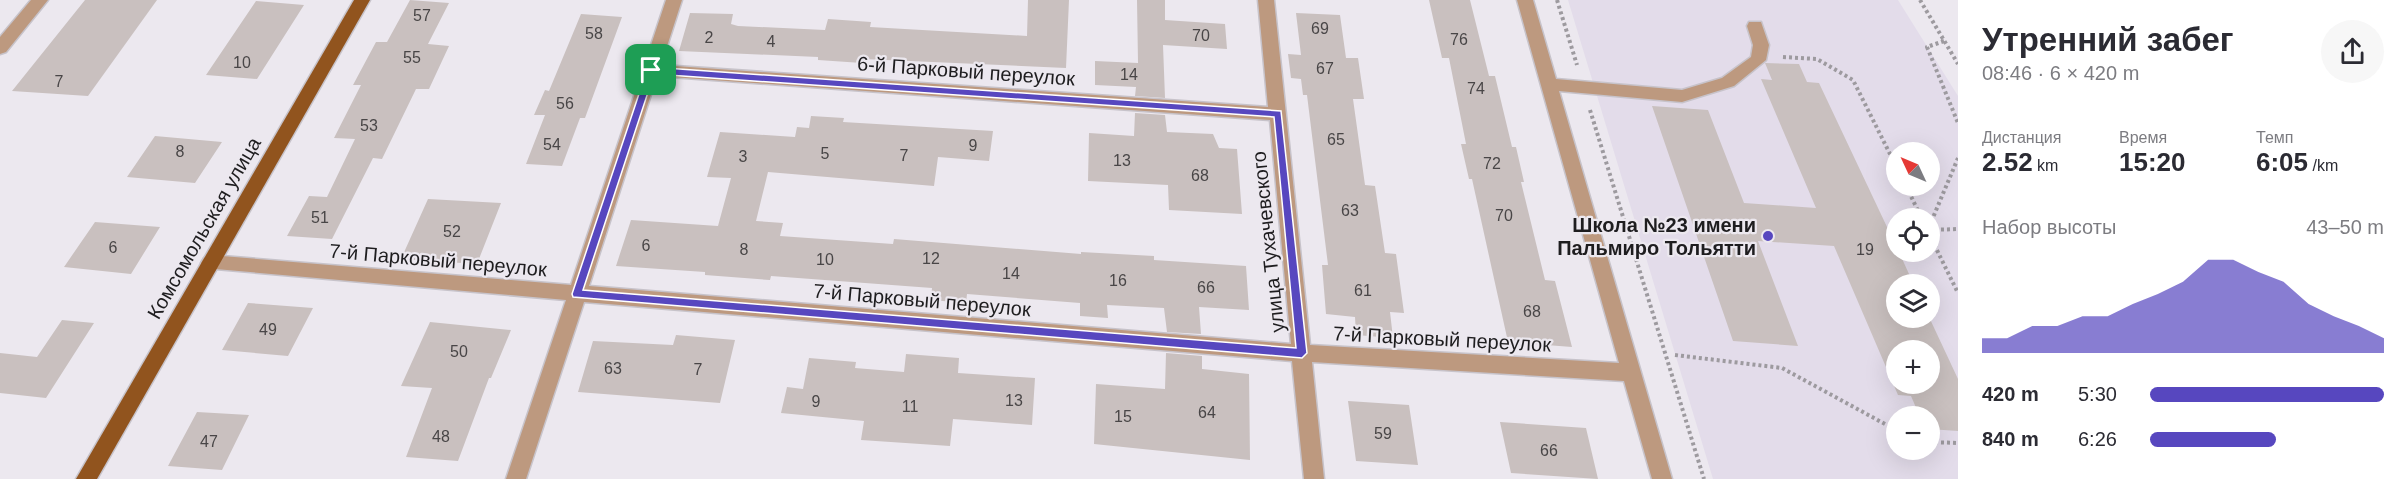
<!DOCTYPE html>
<html lang="ru">
<head>
<meta charset="utf-8">
<style>
  :root { --surface:#fff; --page:#f7f7f7; --text:#2b2b33; --muted:#7c7c81; --accent:#5747bf }
  body { margin:0; font-family:Arial,sans-serif; background:var(--page); color:var(--text); height:100vh; display:flex; flex-direction:column; font-size:22px; white-space:nowrap }
  * { box-sizing:border-box; margin:0 }
  p { font-size:20px; color:var(--muted) }
  .icon { flex:none; width:33px; height:33px; fill:none; stroke:currentColor; stroke-width:2; stroke-linecap:round; stroke-linejoin:round }
  .map { position:relative; flex:1; overflow:hidden }
  .sheet { display:flex; flex-direction:column; background:var(--surface); width:450px }
  .sheet>* { flex:none }
  .needle { width:39px; rotate:314deg }
  .buttons { position:absolute; left:1886px; top:142px; display:grid; gap:12px }
  .buttons a { display:grid; place-items:center; width:54px; height:54px; border-radius:50%; background:var(--surface); box-shadow:0 6px 24px #0002; font-size:30px }
  .pin { position:absolute; display:grid; place-items:center; width:51px; height:51px; color:#fff; margin:-26px; border-radius:12px; box-shadow:0 3px 9px #0006 }
  .round { display:grid; place-items:center; flex:none; width:63px; height:63px; border-radius:32px; background:var(--page) }
  .summary { display:flex; align-items:center; justify-content:space-between; height:102px; padding:0 24px }
  h1 { font-size:33px; font-weight:700; line-height:45px }
  .stats { display:grid; grid-template-columns:repeat(3,1fr); gap:9px; height:102px; padding:6px 24px }
  .stats div { display:grid; align-content:center }
  .stats b { font-size:26px; font-weight:700 }
  .stats small { font-size:16px; font-weight:400 }
  .stats p { font-size:16px }
  .chart { height:168px; padding:12px 24px }
  .chart p { display:flex; justify-content:space-between }
  .chart svg { width:100%; height:108px; margin-top:6px; fill:var(--accent); opacity:.7 }
  ul { padding:0 24px; list-style:none; font-size:20px }
  li { display:grid; grid-template-columns:96px 72px 1fr; align-items:center; height:45px }
  li i { height:15px; border-radius:8px; background:var(--accent) }
  main { display:flex; flex:1; min-height:0 }
  .map>svg:first-child { display:block }
  .built { fill:#e3dcea; fill-rule:evenodd }
  .building { fill:#c9c0bf; fill-rule:evenodd }
  .lines { fill:none; stroke-linecap:round; stroke-linejoin:round }
  .minor-casing { stroke:#c7c3ca; stroke-width:3 }
  .major-casing { stroke:#c7c3ca; stroke-width:3 }
  .path { stroke:#9d9a9f; stroke-width:4; stroke-dasharray:3 3; stroke-linecap:butt }
  .minor { fill:#bd997f; fill-rule:evenodd }
  .major { fill:#91541e; fill-rule:evenodd }
  .route { fill:#5747bf; stroke:#fff; stroke-width:1.5; fill-rule:evenodd }
  .poi-dot { fill:#5747bf; stroke:#ece8ef; stroke-width:2 }
  .labels { text-anchor:middle; dominant-baseline:central; stroke-width:4.5; stroke-linejoin:round; paint-order:stroke }
  .number-label { font-size:16px; fill:#494647 }
  .street-label { font-size:20px; fill:#1e1d1f; stroke:#ece8ef }
  .poi-label { font-size:20px; font-weight:bold; fill:#1e1d1f; stroke:#ece8ef; text-anchor:end }
</style>
</head>
<body>
<main>
<div class="map">
<svg width="1958" height="479" viewBox="0 0 1958 479">
  <rect width="100%" height="100%" fill="#ece8ef"/>
  <path class="built" d="M1568,0h330l60,96v383h-245zM1896,153h33v33h-33zM1896,219h33v33h-33zM1896,285h33v33h-33zM1896,351h33v33h-33zM1896,417h33v33h-33z"/>
  <path class="building" d="M85,0h72l-69,96 -76,-5z
    M410,0l39,3 -21,41 21,2 -20,43h-13l-34,70 -9,-1 -41,81 -45,-3 22,-40 18,1 28,-58 -21,-1 27,-53h-8l23,-43h11z
    M1028,0h41l-3,68 -203,-9 -1,4 -44,-3v-3l-139,-6 11,-38 43,1 -2,10 7,2 87,4 3,-11 43,3 -1,5 157,9z
    M1137,0h28v20l60,4 2,25 -64,-4 2,53 -30,-2 1,-9 -41,-2v-24l43,2z
    M1429,0h41l19,76h6l17,71h4l8,35h-3l24,98 10,1 17,66 -64,-5 -36,-163h-3l-8,-35h5l-17,-86h-7z
    M256,1l48,4 -47,74 -51,-4z
    M1296,13l44,2 6,43h12l6,41h-11l12,86 10,1 10,67 11,1 8,59 -14,-1 3,26 -37,-3 -1,-18 -29,-3 -4,-49h6l-21,-170h-4l-2,-16 -10,-1 -3,-24 13,1z
    M581,14l41,3 -37,101h-5l-18,48 -36,-2 19,-49h-11l11,-25 4,1z
    M1765,63l34,1 8,18 12,1 77,163v6h3l15,33h-18v33l33,-1 29,62v52l-29,-2v-12h-9l-9,-21 -13,-1 -64,-149 -76,-5 40,105 -65,-5 -81,-235 56,4 36,93 72,5 -55,-129 11,1zM1896,351h33v33h-33z
    M1135,113l30,2 2,17 46,2 6,14 18,1 5,65 -73,-4 -1,-25 -80,-4 1,-48 45,3z
    M811,116l33,2 -1,4 150,9 -4,30 -51,-4 -4,29 -166,-14 -12,49 27,2 -3,13 113,8 1,-5 187,15v-2l73,4v4l92,6 3,44 -50,-3 2,27 -34,-2 -3,-24 -57,-3 1,13 -28,-2v-13l-113,-9 -1,9 -35,-3 1,-12 -161,-12 -1,4 -65,-5v-3l-89,-6 15,-46 87,6 13,-48 -24,-1 13,-45 75,5 2,-10 12,1z
    M155,136l67,6 -27,41 -68,-6z
    M428,199l73,4 -24,61 -76,-5z
    M95,222l65,5 -29,47 -67,-7z
    M248,303l65,5 -25,48 -66,-6z
    M62,320l32,3 -48,75 -46,-5v-40l37,4z
    M430,322l81,8 -20,48h-2l-31,83 -52,-4 26,-69 -31,-2z
    M676,335l59,5 -15,63 -142,-11 15,-51 80,4z
    M1166,353l36,3v13l47,5 1,86 -156,-16 2,-60 69,5z
    M906,354l53,4 -1,15 77,5 -3,47 -79,-6 -3,27 -89,-6 3,-19 -83,-8 6,-26 16,2 6,-31 47,4 -1,6 49,4z
    M1348,401l61,4 9,60 -62,-4z
    M197,412l52,3 -27,55 -54,-4z
    M1500,422l86,6 12,51 -87,-6z"/>
  <g class="lines">
    <g class="minor-casing">
      <path id="minor" d="M31,0h17l-42,52 -6,2v-17z
        M666,0h16l-21,65 607,42 -10,-107h16l36,345 309,18 -102,-363h16l23,79 126,11 40,-12 29,-21 2,-12 -6,-19 2,-4h12l8,23 -3,15 -32,26 -52,16 -123,-11 113,388h-20l-28,-98 -312,-19 12,117h-20l-12,-118 -708,-59 -58,177h-20l60,-179 -362,-32 -3,-5 3,-5 6,-3 361,30zM657,76l613,44 21,224 -702,-58z"/>
    </g>
    <g class="major-casing">
      <path id="major" d="M354,0h16l-273,479h-21z"/>
    </g>
    <path class="path" d="M1557,0l20,65
      M1920,0l38,64
      M1944,41l-17,6 31,76
      M1783,57l34,2 36,21 43,86
      M1590,110l114,369
      M1906,186l16,33
      M1929,227l29,-69
      M1929,230l29,-1
      M1889,232h7
      M1929,234l29,59
      M1675,355l107,13 114,62
      M1929,442l29,1"/>
    <use href="#minor" class="minor"/>
    <use href="#major" class="major"/>
  </g>
  <path class="route" d="M651,67l630,44 26,242 -5,5 -729,-61 -1,-3 75,-224zM654,74l620,43 22,231 -713,-58z"/>
  <circle class="poi-dot" cx="1768" cy="236" r="6"/>
  <g class="labels">
    <g class="number-label">
      <text x="422" y="15">57</text>
      <text x="1320" y="28">69</text>
      <text x="594" y="33">58</text>
      <text x="1201" y="35">70</text>
      <text x="709" y="37">2</text>
      <text x="1459" y="39">76</text>
      <text x="771" y="41">4</text>
      <text x="412" y="57">55</text>
      <text x="242" y="62">10</text>
      <text x="1325" y="68">67</text>
      <text x="1129" y="74">14</text>
      <text x="59" y="81">7</text>
      <text x="1476" y="88">74</text>
      <text x="565" y="103">56</text>
      <text x="369" y="125">53</text>
      <text x="1336" y="139">65</text>
      <text x="552" y="144">54</text>
      <text x="973" y="145">9</text>
      <text x="180" y="151">8</text>
      <text x="825" y="153">5</text>
      <text x="904" y="155">7</text>
      <text x="743" y="156">3</text>
      <text x="1122" y="160">13</text>
      <text x="1492" y="163">72</text>
      <text x="1200" y="175">68</text>
      <text x="1350" y="210">63</text>
      <text x="1504" y="215">70</text>
      <text x="320" y="217">51</text>
      <text x="452" y="231">52</text>
      <text x="646" y="245">6</text>
      <text x="113" y="247">6</text>
      <text x="744" y="249">8</text>
      <text x="1865" y="249">19</text>
      <text x="931" y="258">12</text>
      <text x="825" y="259">10</text>
      <text x="1011" y="273">14</text>
      <text x="1118" y="280">16</text>
      <text x="1206" y="287">66</text>
      <text x="1363" y="290">61</text>
      <text x="1532" y="311">68</text>
      <text x="268" y="329">49</text>
      <text x="459" y="351">50</text>
      <text x="613" y="368">63</text>
      <text x="698" y="369">7</text>
      <text x="1014" y="400">13</text>
      <text x="816" y="401">9</text>
      <text x="910" y="406">11</text>
      <text x="1207" y="412">64</text>
      <text x="1123" y="416">15</text>
      <text x="1383" y="433">59</text>
      <text x="441" y="436">48</text>
      <text x="209" y="441">47</text>
      <text x="1549" y="450">66</text>
    </g>
    <g class="street-label">
      <text transform="translate(966 71) rotate(4)">6-й Парковый переулок</text>
      <text transform="translate(204 228) rotate(-60)">Комсомольская улица</text>
      <text transform="translate(1268 242) rotate(-96)">улица Тухачевского</text>
      <text transform="translate(438 260) rotate(5)">7-й Парковый переулок</text>
      <text transform="translate(922 300) rotate(5)">7-й Парковый переулок</text>
      <text transform="translate(1442 339) rotate(3)">7-й Парковый переулок</text>
    </g>
    <g class="poi-label">
      <text x="1756" y="225">Школа №23 имени<tspan x="1756" dy="23">Пальмиро Тольятти</tspan></text>
    </g>
  </g>
</svg>
<div class="buttons">
<a><svg class="needle" viewBox="-14 -14 28 28"><path d="M0-13l5 13h-10z" fill="#e53935"/><path d="M0 13l5-13h-10z" fill="#7c7c81"/></svg></a>
<a><svg class="icon" aria-label="locate" viewBox="0 0 24 24"><circle cx="12" cy="12" r="6"/><path d="M12 2v4M12 18v4M2 12h4M18 12h4"/></svg></a>
<a><svg class="icon" aria-label="layers" viewBox="0 0 24 24"><path d="M12 4l9 5-9 5-9-5zM3 14l9 5 9-5"/></svg></a>
<a>+</a>
<a>−</a>
</div>
<div class="pin" style="left:651px;top:70px;background:#1e9e55"><svg class="icon" aria-label="arrive" viewBox="0 0 24 24"><path d="M6 21V4h12l-3 4 3 4H6"/></svg></div>
</div>
<section class="sheet">
<div class="summary"><div><h1>Утренний забег</h1><p>08:46 · 6 × 420 m</p></div><a class="round"><svg class="icon" aria-label="share" viewBox="0 0 24 24"><path d="M12 15V3M7 8l5-5 5 5M5 13v7h14v-7"/></svg></a></div>
<div class="stats">
<div><p>Дистанция</p><b>2.52<small> km</small></b></div>
<div><p>Время</p><b>15:20</b></div>
<div><p>Темп</p><b>6:05<small> /km</small></b></div>
</div>
<div class="chart"><p><span>Набор высоты</span>43–50 m</p>
<svg viewBox="0 0 160 44" preserveAspectRatio="none"><path d="M0 44V38L10 38L20 33L30 33L40 29L50 29L60 24L70 20L80 15L90 6L100 6L110 11L120 15L130 24L140 29L150 33L160 38V44z"/></svg>
</div>
<ul>
<li><b>420 m</b>5:30<i style="width:100%"></i></li>
<li><b>840 m</b>6:26<i style="width:54%"></i></li>
</ul>
</section>
</main>
</body>
</html>
